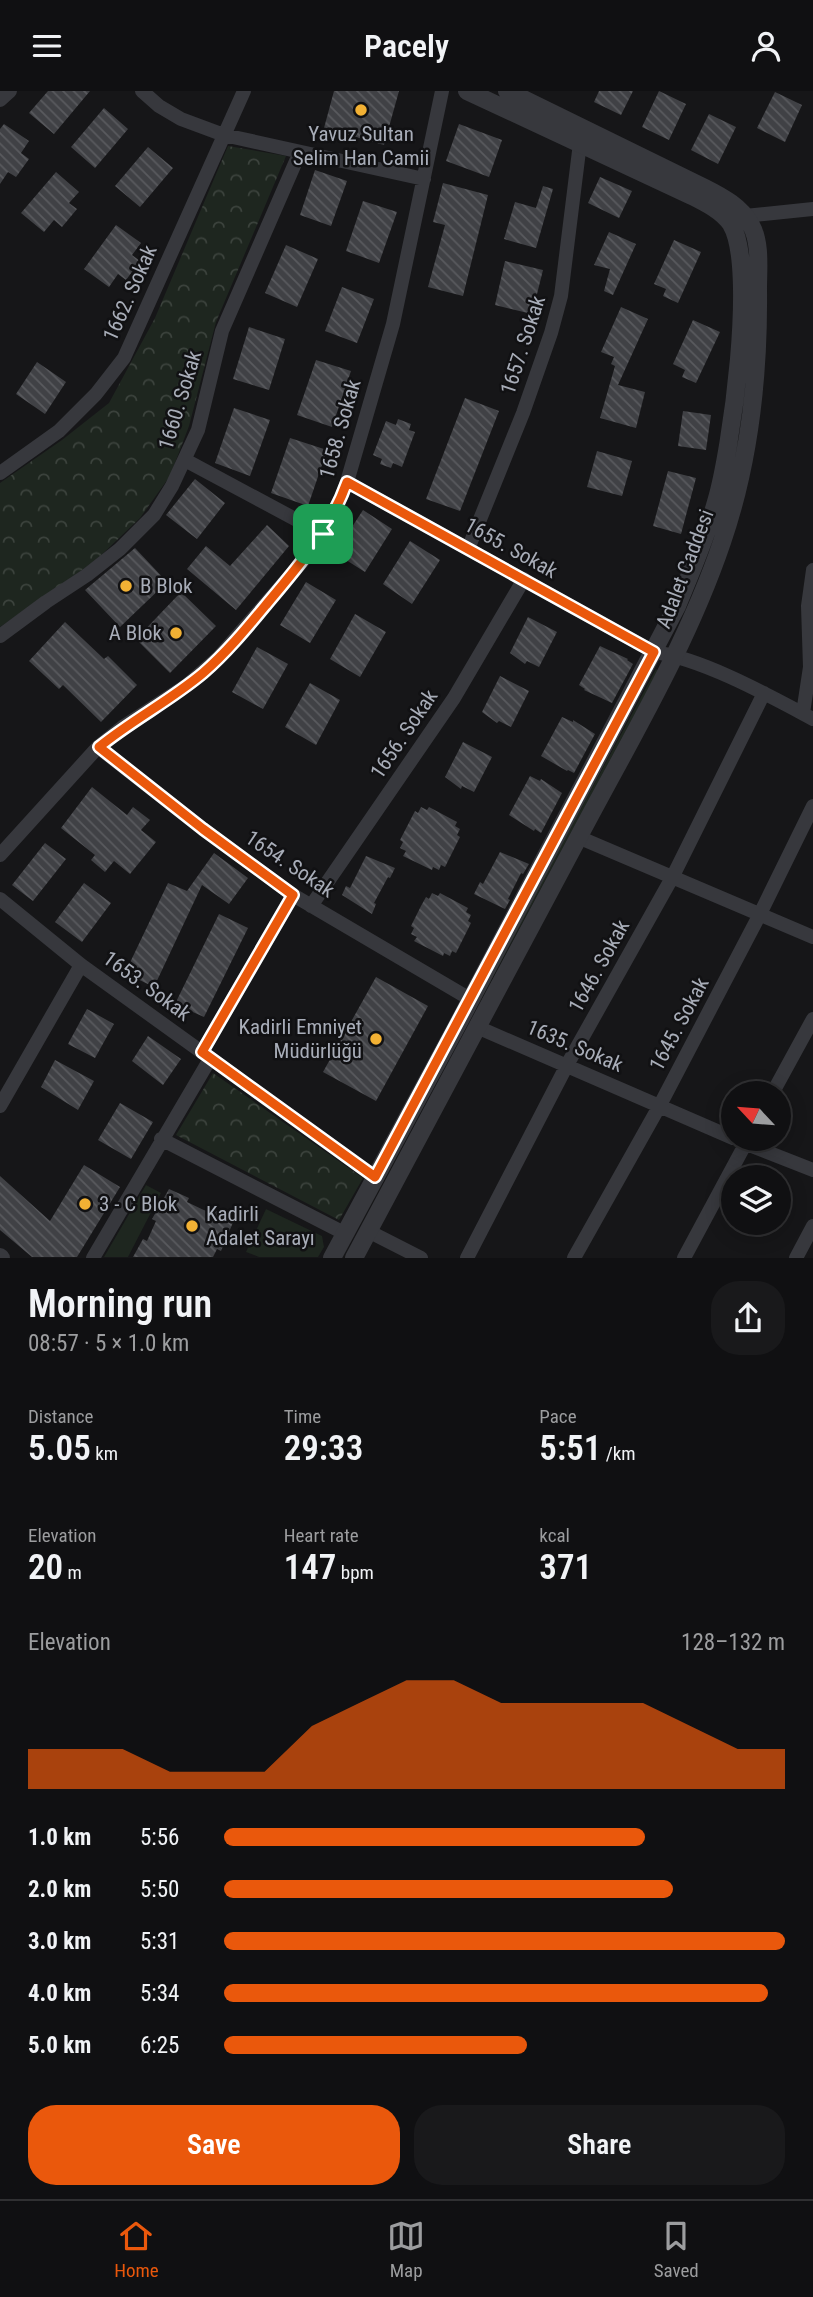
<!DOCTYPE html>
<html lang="en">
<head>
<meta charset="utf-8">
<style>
  :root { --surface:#101012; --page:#19191b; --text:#f1f3f6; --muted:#9c9d9f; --line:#303032; --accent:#ea580c }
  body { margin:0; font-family:"Roboto Condensed",sans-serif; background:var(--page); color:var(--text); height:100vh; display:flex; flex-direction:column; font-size:26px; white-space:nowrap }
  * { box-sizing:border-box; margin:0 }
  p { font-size:23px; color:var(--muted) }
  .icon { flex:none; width:38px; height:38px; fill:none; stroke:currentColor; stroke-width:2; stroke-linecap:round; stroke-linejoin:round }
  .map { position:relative; height:1167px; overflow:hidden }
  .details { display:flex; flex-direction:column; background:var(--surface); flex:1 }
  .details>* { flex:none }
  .needle { width:46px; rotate:296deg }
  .fabs { position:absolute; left:721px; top:990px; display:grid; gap:14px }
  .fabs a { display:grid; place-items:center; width:70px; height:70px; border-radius:50%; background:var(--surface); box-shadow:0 4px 18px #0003,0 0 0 2px var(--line); font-size:35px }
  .pin { position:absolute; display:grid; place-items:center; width:60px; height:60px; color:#fff; margin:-30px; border-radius:14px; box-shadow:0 4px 10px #0006 }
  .round { display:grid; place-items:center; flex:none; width:74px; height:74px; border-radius:28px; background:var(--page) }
  .overview { display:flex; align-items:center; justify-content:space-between; height:119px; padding:0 28px }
  h1 { font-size:38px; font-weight:600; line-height:52px }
  .metrics { display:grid; grid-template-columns:repeat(3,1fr); gap:10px; height:119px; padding:7px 28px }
  .metrics div { display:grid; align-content:center }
  .metrics b { font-size:35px; font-weight:600 }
  .metrics small { font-size:19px; font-weight:400 }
  .metrics p { font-size:19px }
  .chart { height:196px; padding:14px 28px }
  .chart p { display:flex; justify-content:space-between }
  .chart svg { width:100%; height:126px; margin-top:7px; fill:var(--accent); opacity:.7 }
  .primary-button { display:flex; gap:14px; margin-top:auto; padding:14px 28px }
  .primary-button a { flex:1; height:80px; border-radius:28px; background:var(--accent); color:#fff; font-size:28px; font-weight:600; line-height:80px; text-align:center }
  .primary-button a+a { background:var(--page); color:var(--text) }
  ul { padding:0 28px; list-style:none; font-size:23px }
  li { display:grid; grid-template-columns:112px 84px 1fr; align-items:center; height:52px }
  li i { height:18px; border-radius:9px; background:var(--accent) }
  header { display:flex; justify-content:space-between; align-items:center; height:91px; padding:0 28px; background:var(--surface); font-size:32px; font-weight:600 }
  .tabs { display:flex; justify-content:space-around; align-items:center; height:98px; border-top:2px solid var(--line); background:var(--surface); font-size:19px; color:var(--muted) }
  .tabs a { display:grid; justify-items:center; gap:4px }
  .tabs .selected { color:var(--accent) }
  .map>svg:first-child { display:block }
  .grass { fill:#1e261f }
  .park { fill:url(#park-crowns) }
  .building { fill:url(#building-back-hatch) }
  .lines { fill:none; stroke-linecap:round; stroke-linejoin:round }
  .minor { stroke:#37383d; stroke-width:14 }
  .tertiary { stroke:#37383d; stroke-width:18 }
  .route-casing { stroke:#fff; stroke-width:14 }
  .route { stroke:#ea580c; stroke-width:9 }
  .poi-dot { fill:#f2b134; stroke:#111113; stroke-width:2.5 }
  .labels { text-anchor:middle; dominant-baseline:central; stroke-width:5; stroke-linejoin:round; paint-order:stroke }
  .poi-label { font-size:21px; fill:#a8adb8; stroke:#111113; text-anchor:start }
  .street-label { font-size:21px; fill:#a8adb8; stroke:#111113 }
</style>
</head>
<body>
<header><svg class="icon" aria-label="menu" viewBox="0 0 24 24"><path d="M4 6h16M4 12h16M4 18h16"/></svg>Pacely<svg class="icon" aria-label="person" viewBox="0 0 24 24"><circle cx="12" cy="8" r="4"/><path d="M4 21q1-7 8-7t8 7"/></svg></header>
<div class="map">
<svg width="813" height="1167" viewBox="0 0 813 1167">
  <defs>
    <pattern id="park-crowns" width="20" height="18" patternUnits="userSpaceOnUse" patternTransform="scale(1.75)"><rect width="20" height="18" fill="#1e261f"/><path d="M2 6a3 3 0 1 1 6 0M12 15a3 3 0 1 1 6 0" fill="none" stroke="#3c433d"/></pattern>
    <pattern id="building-back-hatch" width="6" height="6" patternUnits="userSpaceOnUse" patternTransform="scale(1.75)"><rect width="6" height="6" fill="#404145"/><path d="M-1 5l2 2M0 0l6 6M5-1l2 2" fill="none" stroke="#595a5e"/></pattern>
  </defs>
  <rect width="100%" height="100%" fill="#161618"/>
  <path class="grass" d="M656,578l2,2 -316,586 -2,1z
    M146,1094l15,8 -33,64h-24z
    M266,1118l56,27 2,11 -6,10h-59l-13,-5z"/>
  <path class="park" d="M228,55l58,10 -70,166 -27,104 -19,50 -30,42 -45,43 -95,66v-144l62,-43 47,-37 46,-85z
    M213,982l150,105 -24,42 -163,-85z"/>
  <path class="building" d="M48,0h42l-36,43 -25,-21z
    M334,0h65l-15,54 -60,-17z
    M599,0h34l-12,24 -27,-13z
    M659,0l27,13 -17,36 -27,-13z
    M775,1l27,13 -17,37 -28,-14z
    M104,17l24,21 -33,39 -24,-21z
    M709,23l27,13 -18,37 -27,-14z
    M4,33l25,17 -8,12 8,6 -13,18 -8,-5 -8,12v-55z
    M459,33l43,16 -13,37 -43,-16z
    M148,56l25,21 -33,39 -25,-21z
    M315,79l32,11 -16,45 -31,-11z
    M56,81l23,20 -10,11 8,6 -15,18 -8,-7 -10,12 -23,-19z
    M600,86l32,14 -13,27 -31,-15z
    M443,92l45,12 -25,101 -35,-9 17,-62 -12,-3z
    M543,95l10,3 -17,59 -32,-9 11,-37 21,6z
    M363,110l34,11 -18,51 -33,-12z
    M116,134l25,18 -9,12 8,6 -14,19 -8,-6 -9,13 -25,-18z
    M609,141l27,12 -23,51 -9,-4 6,-22 -16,-4z
    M674,149l27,12 -23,51 -15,-7 3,-7 -12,-5z
    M286,154l32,14 -21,48 -32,-14z
    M505,170l38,9 -11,44 -37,-9z
    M342,196l32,12 -17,44 -32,-12z
    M621,216l27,12 -30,66 27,7 -9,36 -36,-10 15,-52 -4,-2 3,-7 -13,-5z
    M693,229l27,12 -24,51 -14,-6 3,-7 -12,-6z
    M249,236l36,12 -16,51 -36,-11z
    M316,269l35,11 -19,56 -35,-12z
    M37,271l29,20 -21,32 -29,-20z
    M465,307l34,13 -39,100 -34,-12z
    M234,317l36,12 -20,56 -35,-13z
    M683,320l28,4 -5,35 -28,-4z
    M398,328l13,5 -2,6 6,2 -13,35 -9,-4 -2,5 -11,-4 2,-5 -9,-4 13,-34 10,4z
    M290,347l37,12 -19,56 -37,-13z
    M597,360l35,10 -10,35 -35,-9z
    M668,380l28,7 -15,56 -28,-8z
    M195,388l30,24 -28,36 -31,-24z
    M363,419l29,19 -27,43 -30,-19z
    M267,434l22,21 -53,64 -49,-41 19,-23 24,20z
    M410,450l30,19 -28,44 -29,-20z
    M135,457l32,34 -47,45 -35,-37z
    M306,491l30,18 -26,43 -30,-18z
    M181,501l35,34 -46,47 -34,-34z
    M355,523l31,18 -26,45 -30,-18z
    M528,526l29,15 -18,35 -12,-6 -2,3 -15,-11z
    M65,531l39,37 4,-3 29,29 -36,37 -38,-37 -4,4 -30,-28z
    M600,555l28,13 -1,1 6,4 -21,39 -28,-13 1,-1 -6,-4z
    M257,556l31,17 -25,45 -31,-17z
    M500,585l29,15 -18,36 -12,-6 -2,2 -15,-11z
    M310,592l30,17 -24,45 -31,-18z
    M562,626l11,5v-2l22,14 -21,39 -6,-3 -1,1 -26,-15z
    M463,651l29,15 -18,35 -12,-6 -1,3 -16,-12z
    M530,685l10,5 1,-2 21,14 -21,40 -6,-4 -1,2 -25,-16z
    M92,696l35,28 6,-8 17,13 -9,10 15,12 -26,32 -16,-13 -9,11 -14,-12 4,-5 -34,-27z
    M421,716l6,3 2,-3 28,15 -2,4 5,3 -3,6 3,2 -15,30 -4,-2 -2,5 -6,-3 -1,3 -29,-14 3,-5 -6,-3 3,-6 -3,-2 15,-29 3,2z
    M45,752l21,16 -33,42 -21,-16z
    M500,761l29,12 -6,10 -2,-1 -13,26 2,1 -5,9 -31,-15 6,-12 3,2z
    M214,762l34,25 -19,26 -27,-19 -48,102 -29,-14 43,-90 19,8z
    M366,765l29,12 -5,10 -2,-1 -14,26 2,1 -4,10 -30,-19 4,-9 4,2z
    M84,792l27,20 -29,39 -27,-20z
    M432,802l6,3 2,-3 28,15 -2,4 5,3 -3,6 3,2 -15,30 -4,-2 -2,5 -6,-3 -1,3 -29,-15 3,-4 -6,-3 3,-6 -3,-2 10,-20 5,-9 3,2z
    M219,823l29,14 -44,89 -29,-13z
    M376,886l52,29 -52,95 -53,-29z
    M87,918l27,15 -19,34 -27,-14z
    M148,945l33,23 -18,26 -31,-24z
    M55,969l39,21 -16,29 -37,-23z
    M120,1012l33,19 -22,37 -33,-19z
    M84,1074l36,22 -43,70h-45l-32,-27v-54l50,45z
    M169,1098l20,9 -2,4 25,12 2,-4 20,10 -13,31 -4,-2 -4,8h-80l10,-18 4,2 9,-20 -4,-2z"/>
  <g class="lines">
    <path class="minor" d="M142,0l17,15 22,13 43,16 200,44
      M0,9l10,-9
      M745,125l68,-7
      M185,369l138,74
      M0,382l59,-42 37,-37 28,-36 120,-267
      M347,391l307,170c49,7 114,43 159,67
      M468,458l55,-136 28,-80 10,-37 19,-153
      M0,545l46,-34 41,-27 33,-26 34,-34 18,-29 26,-56 24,-99 78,-179
      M803,622l7,-46 -2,-61 5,-36
      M98,656l105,82 90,66 177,104
      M578,746l235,100
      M0,764l98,-108 26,-21 63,-41 31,-27 92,-105c15,-23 28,-45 37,-71l46,-158 49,-233
      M0,808l81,66 294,212
      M311,815l143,-208 70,-119
      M477,936l256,111
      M202,961l91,-157
      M772,1003l41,-75
      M0,1015l81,-141
      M161,1048l183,94
      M739,1050l74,29
      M368,1140l53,27
      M93,1167l117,-199
      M467,1167l100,-193 106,-189 91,-183
      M574,1167l86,-153 100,-191 53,-108
      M684,1167l64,-119
      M796,1167l17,-32"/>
    <path class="tertiary" d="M0,1166l1,1
      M332,1167l128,-238 217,-414c14,-34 29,-68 39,-104 15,-50 41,-235 15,-278 -9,-13 -25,-21 -39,-28l-225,-105
      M354,1167c74,-139 148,-278 222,-416 52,-99 110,-194 146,-300 28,-81 37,-167 36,-253 0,-20 3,-46 -7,-64 -10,-18 -28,-28 -46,-37l-198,-97"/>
  </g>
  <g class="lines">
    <g class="route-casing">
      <path id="route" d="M347,391l307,170 -279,525 -173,-125 91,-157 -90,-66 -104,-82c33,-27 72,-47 104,-74 23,-20 43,-44 62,-67 33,-39 65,-76 82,-124z"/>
    </g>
    <use href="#route" class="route"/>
  </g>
  <g class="poi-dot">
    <circle cx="361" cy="19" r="7"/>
    <circle cx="126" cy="495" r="7"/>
    <circle cx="176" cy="542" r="7"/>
    <circle cx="376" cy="948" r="7"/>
    <circle cx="85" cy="1113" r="7"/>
    <circle cx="192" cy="1135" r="7"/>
  </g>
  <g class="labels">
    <g class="poi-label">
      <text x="361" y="43" text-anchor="middle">Yavuz Sultan<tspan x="361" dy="24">Selim Han Camii</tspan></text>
      <text x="140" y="495">B Blok</text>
      <text x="162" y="542" text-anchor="end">A Blok</text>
      <text x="362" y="936" text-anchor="end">Kadirli Emniyet<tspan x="362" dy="24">Müdürlüğü</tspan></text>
      <text x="99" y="1113">3 - C Blok</text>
      <text x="206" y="1123">Kadirli<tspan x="206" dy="24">Adalet Sarayı</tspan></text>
    </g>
    <g class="street-label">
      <text transform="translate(130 202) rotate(-66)">1662. Sokak</text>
      <text transform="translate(523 254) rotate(-72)">1657. Sokak</text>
      <text transform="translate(180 309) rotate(-73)">1660. Sokak</text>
      <text transform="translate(340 338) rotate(-74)">1658. Sokak</text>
      <text transform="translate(511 457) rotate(29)">1655. Sokak</text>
      <text transform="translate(685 478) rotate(-69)">Adalet Caddesi</text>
      <text transform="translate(404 643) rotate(-56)">1656. Sokak</text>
      <text transform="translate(290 773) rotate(34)">1654. Sokak</text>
      <text transform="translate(599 875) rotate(-61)">1646. Sokak</text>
      <text transform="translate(147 895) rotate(36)">1653. Sokak</text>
      <text transform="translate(679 933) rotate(-62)">1645. Sokak</text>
      <text transform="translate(575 955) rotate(23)">1635. Sokak</text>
    </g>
  </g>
</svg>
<div class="fabs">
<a><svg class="needle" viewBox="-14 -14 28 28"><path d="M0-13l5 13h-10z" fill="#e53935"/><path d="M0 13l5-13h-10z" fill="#9c9d9f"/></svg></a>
<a><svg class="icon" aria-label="layers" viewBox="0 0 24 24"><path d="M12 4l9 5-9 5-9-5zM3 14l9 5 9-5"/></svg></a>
</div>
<div class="pin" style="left:323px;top:443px;background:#1e9e55"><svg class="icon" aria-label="arrive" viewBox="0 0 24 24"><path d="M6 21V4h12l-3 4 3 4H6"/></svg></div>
</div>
<section class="details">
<div class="overview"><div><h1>Morning run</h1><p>08:57 · 5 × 1.0 km</p></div><a class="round"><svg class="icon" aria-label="share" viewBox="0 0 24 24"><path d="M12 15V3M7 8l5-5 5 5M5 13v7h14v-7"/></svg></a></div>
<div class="metrics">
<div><p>Distance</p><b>5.05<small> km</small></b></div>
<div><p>Time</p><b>29:33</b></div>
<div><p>Pace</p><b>5:51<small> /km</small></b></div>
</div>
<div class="metrics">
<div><p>Elevation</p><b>20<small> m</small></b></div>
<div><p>Heart rate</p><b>147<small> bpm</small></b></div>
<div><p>kcal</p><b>371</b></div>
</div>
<div class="chart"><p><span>Elevation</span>128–132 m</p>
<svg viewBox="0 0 160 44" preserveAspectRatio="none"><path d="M0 44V30L10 30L20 30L30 38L40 38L50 38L60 22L70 14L80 6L90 6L100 14L110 14L120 14L130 14L140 22L150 30L160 30V44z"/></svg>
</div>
<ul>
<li><b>1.0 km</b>5:56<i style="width:75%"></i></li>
<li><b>2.0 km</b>5:50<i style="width:80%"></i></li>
<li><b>3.0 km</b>5:31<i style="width:100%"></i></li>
<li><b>4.0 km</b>5:34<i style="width:97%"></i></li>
<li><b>5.0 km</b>6:25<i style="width:54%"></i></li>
</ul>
<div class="primary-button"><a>Save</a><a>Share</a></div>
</section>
<nav class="tabs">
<a class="selected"><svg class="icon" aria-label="home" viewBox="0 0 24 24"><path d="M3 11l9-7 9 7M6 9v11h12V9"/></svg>Home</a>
<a><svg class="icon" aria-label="map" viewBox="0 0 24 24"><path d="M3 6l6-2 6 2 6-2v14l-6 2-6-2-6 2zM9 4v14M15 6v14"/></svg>Map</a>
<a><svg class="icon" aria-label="saved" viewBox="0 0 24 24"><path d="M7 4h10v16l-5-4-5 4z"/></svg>Saved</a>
</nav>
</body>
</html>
